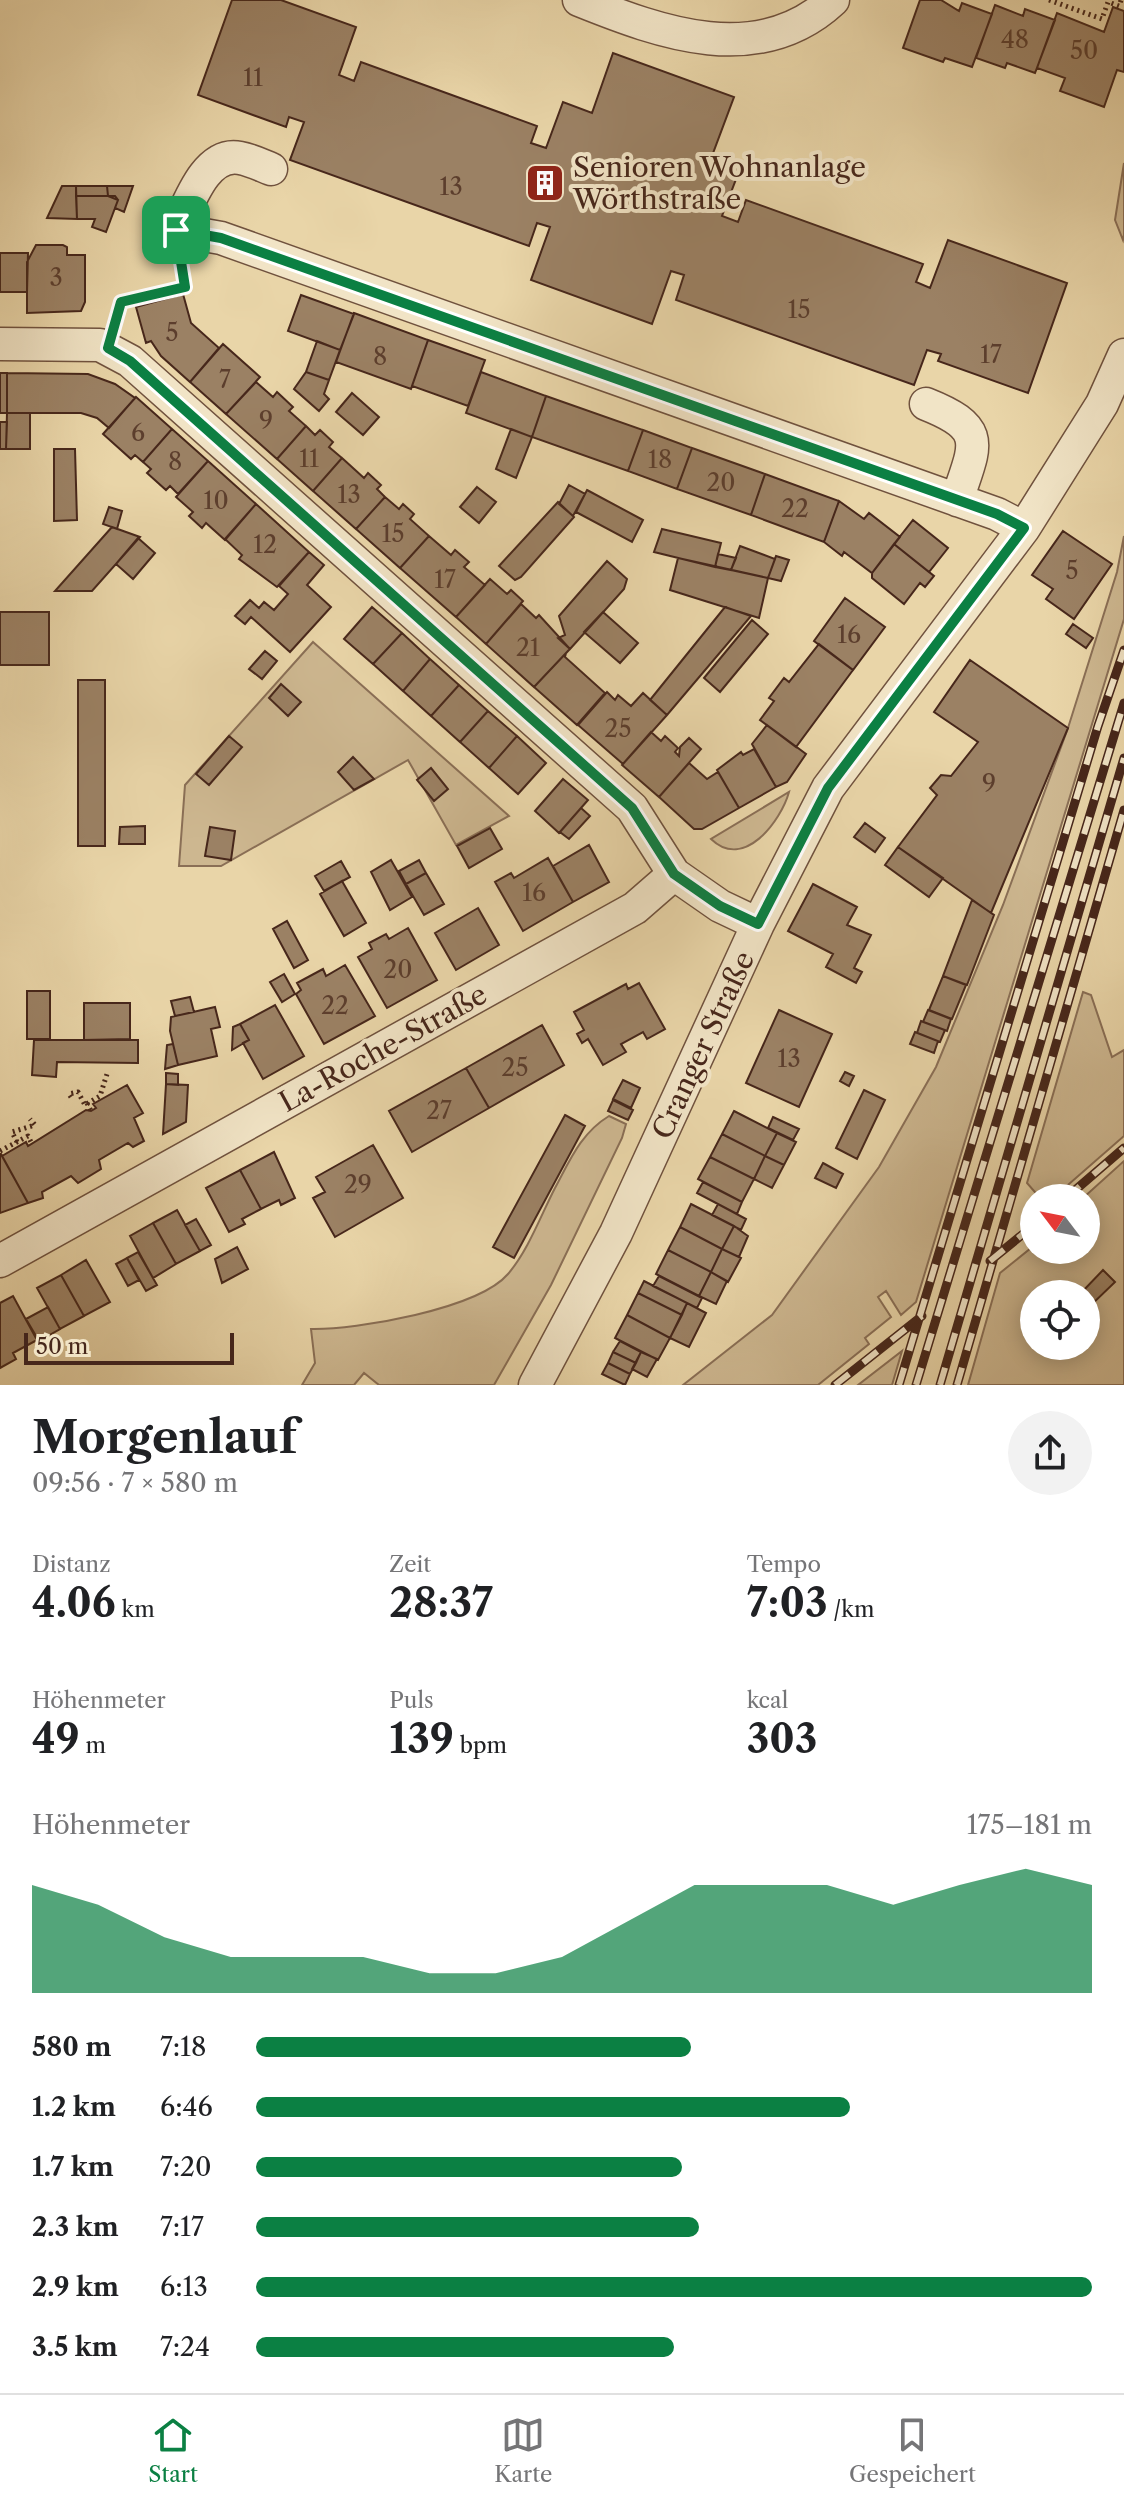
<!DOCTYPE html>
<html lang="de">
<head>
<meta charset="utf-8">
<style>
  :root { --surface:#fff; --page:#f2f2f2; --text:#202124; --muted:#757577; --line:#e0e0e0; --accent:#0b8043 }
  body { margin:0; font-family:"Libre Caslon Text",serif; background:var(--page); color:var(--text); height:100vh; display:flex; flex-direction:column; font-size:30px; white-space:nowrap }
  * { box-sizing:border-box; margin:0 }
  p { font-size:26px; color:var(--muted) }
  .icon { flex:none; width:44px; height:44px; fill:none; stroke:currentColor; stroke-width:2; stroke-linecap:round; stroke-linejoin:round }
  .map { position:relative; height:1385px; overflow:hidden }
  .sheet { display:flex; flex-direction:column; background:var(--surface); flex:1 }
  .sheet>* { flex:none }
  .needle { width:52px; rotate:302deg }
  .controls { position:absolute; left:1020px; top:1184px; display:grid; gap:16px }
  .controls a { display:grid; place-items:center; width:80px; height:80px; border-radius:50%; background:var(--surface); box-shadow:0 4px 20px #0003; font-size:40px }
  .scale { position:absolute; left:24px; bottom:20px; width:210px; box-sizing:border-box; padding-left:8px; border:4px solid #47271b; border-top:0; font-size:22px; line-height:28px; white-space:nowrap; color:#47271b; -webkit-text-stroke:6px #f1e4c6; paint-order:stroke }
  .pin { position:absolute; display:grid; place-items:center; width:68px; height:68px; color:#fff; margin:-34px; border-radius:16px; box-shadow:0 4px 12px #0006 }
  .round { display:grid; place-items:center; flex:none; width:84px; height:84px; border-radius:42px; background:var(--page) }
  .head { display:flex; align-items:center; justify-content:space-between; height:136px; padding:0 32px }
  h1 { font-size:44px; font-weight:700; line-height:60px }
  .metrics { display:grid; grid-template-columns:repeat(3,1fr); gap:12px; height:136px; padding:8px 32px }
  .metrics div { display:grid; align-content:center }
  .metrics b { font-size:40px; font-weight:700 }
  .metrics small { font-size:22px; font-weight:400 }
  .metrics p { font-size:22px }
  .chart { height:224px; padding:16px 32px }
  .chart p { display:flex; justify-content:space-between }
  .chart svg { width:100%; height:144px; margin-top:8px; fill:var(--accent); opacity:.7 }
  ul { padding:0 32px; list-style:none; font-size:26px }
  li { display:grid; grid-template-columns:128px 96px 1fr; align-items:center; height:60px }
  li i { height:20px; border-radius:10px; background:var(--accent) }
  .menu { display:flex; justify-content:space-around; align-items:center; height:112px; border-top:2px solid var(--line); background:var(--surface); font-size:22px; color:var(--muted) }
  .menu a { display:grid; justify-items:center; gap:4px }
  .menu .active { color:var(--accent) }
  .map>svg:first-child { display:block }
  .green { fill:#cdb790; stroke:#8a6f56; stroke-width:2; fill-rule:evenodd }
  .building { fill:#9b8164; stroke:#47271b; stroke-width:2 }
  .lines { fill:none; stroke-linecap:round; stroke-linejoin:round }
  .minor-casing { stroke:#70523e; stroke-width:35 }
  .path { stroke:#47271b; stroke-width:5; stroke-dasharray:2 4; stroke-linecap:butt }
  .minor { stroke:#f1e4c6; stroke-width:32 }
  .rail-casing { stroke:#47271b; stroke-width:9 }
  .rail { stroke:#f1e4c6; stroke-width:6; stroke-dasharray:18; stroke-linecap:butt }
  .route-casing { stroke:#fff; stroke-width:16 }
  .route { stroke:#0b8043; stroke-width:10 }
  .labels { text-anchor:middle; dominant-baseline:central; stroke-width:8; stroke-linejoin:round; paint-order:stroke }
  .number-label { font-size:24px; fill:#5c3e2d }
  .poi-label { font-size:28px; fill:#47271b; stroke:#f1e4c6; text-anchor:start }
  .street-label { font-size:28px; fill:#47271b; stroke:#f1e4c6 }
</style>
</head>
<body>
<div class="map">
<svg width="1124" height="1385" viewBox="0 0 1124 1385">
  <rect width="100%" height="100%" fill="#e9d5a8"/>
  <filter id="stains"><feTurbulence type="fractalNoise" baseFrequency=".0025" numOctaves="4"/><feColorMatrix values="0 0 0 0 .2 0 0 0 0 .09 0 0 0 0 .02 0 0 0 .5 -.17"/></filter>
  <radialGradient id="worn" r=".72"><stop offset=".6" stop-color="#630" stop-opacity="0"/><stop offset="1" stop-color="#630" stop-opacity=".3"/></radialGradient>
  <path class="green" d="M1124,163v72l-1,5 -8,-20z
    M1124,536v83l-208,683 -15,13 -15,-24 -8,6 13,20 -26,21 4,6 -51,41h-135l89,-70 107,-148 57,-100 67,-162 65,-177 49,-156z
    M313,642l196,174 -53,29 -48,-85 -187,106h-42l6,-81z
    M789,792c-8,29 -45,79 -78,47z
    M1083,992l8,3 21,62 12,-7v86l-71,62h-13l-13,-15z
    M609,1116l17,8 -4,14 -71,147 -57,100h-115l-15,-12 -10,12h-52l13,-22 -4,-34c45,1 167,-20 197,-55 20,-23 33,-59 47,-86 15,-28 26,-55 54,-72z
    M1124,1161v224h-156l32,-112 31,-25 -2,-4 5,-4v10h52v-52h-3zM1034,1294h52v52h-52z
    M902,1351l-10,34h-34z"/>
  <path class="building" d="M232,0h49l75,27 -17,48 15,6 7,-19 176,64 -6,17 15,5 17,-46 29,11 21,-60 121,44 -22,59 29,10 -19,50 16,6 8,-22 177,64 -7,18 14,6 18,-48 119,43 -39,110 -90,-32 3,-7 -14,-4 -13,35 -238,-85 8,-25 -13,-4 -19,53 -121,-44 19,-53 -13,-4 -8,23 -239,-86 14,-38 -15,-5 -3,10 -88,-32z
    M920,0h21l18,11 3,-8 30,11 -20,53 -27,-9 -2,4 -40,-14z
    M995,5l28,11 2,-7 30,11 -20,53 -28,-10 -2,5 -29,-10z
    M1113,7l11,4v61l-7,-2 -13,37 -44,-16 5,-13 -28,-10 20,-55 47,19z
    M62,186h14l1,33 -30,-1z
    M76,186h31l1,10h-32z
    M107,186h26l-9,26 -9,-4 3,-8 -10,-4z
    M76,196h39l3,4 -12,32 -14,-5 3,-8h-18z
    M36,245h27l4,2v8h18v47l-4,9 -54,2v-51z
    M0,253h28l-1,39h-27z
    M183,294l8,29 28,25 -29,34 -29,-26 -10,-15 -5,2 -10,-36z
    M301,295l53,19 -14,36 -52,-19z
    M354,313l74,27 -17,49 -75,-27z
    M428,340l57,20 -17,46 -56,-20z
    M317,341l23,9 -11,30 -23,-8z
    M223,344l37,33 -34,37 -36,-32z
    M306,372l23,8 -5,14 5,5 -10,12 -25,-22z
    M481,372l65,24 -14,41 -66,-24z
    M0,373h7v40h-7z
    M7,373l81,1 27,10 20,14 -26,30 -12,-10 -16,-5h-74z
    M256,382l17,15 4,-5 16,15 -4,4 17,15 -29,33 -51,-45z
    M352,393l27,24 -16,18 -27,-23z
    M546,396l97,34 -15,41 -96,-34z
    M136,397l36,32 -29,33 -8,-7 -4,4 -28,-25z
    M7,413h23v36h-24z
    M0,422h7l-1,27h-6z
    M306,426l9,9 5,-5 13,12 -4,5 13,11 -29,33 -36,-32z
    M172,429l36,32 -30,33 -8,-8 -4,4 -19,-17 4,-4 -8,-7z
    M511,429l21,8 -16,41 -20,-9z
    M643,430l49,18 -15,41 -49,-18z
    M692,448l73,26 -14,41 -74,-26z
    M54,449h21l2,71 -23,1z
    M342,458l22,20 4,-5 13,12 -4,4 8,8 -29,32 -43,-38z
    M208,461l48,43 -31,36 -19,-17 -4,5 -13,-12 4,-4 -17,-15z
    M765,474l74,27 -15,41 -73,-27z
    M569,485l16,9 -12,22 -14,-12z
    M477,487l19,15 -17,21 -19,-16z
    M587,490l56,30 -11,22 -56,-30z
    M385,497l14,12 4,-5 11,10 -4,5 19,17 -29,32 -44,-39z
    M839,501l25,18 5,-6 31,24 -28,36 -28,-21 -2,4 -18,-14z
    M558,502l16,15 -53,60 -6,3 -16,-14z
    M256,504l53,48 -32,35 -38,-28 3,-4 -17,-16z
    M109,507l13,4 -5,18 -14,-5z
    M913,520l35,28 -19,24 -35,-28z
    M112,527l28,10 -48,54h-37z
    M662,529l59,14 -6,24 -61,-15z
    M1063,531l49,33 -38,55 -28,-20 7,-10 -21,-14z
    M429,536l22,19 4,-5 14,12 -5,5 21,18 -29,32 -56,-49z
    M138,538l17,15 -22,26 -17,-15z
    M894,544l40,32 -9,11 -5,-4 -16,21 -32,-26v-5z
    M740,546l35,13 -7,19 -37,-8z
    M309,552l15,13 -17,20 24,22 -41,45 -39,-35 -6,7 -10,-8 15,-16 9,8 5,-6 10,8 14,-16 -9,-8z
    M718,554l18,4 -5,12 -16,-3z
    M776,556l13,4 -8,21 -13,-3z
    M678,558l90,20 -9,40 -89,-28z
    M607,561l20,18 -3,10 -54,60 -12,-11 7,-3 -6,-19z
    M490,579l17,15 4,-4 12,11 -37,43 -30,-27z
    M845,598l40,29 -32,43 -39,-29z
    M521,604l15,14 3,-3 31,34 -36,38 -48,-43z
    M372,607l30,26 -29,31 -29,-25z
    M725,607l26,9 -84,99 -17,-15z
    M0,612h49v53h-49z
    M603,612l35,31 -18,20 -36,-31z
    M752,620l16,14 -48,58 -16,-14z
    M1073,624l20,14 -7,10 -20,-14z
    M402,633l28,26 -27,32 -30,-27z
    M819,644l34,26 -57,77 -36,-27 14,-19 -5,-3 15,-20 5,4z
    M265,651l12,10 -15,18 -13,-10z
    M566,653l-1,4 40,36 -28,32 -43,-38z
    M430,659l29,26 -28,31 -28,-25z
    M970,660l98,68 -77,185 -93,-66 39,-52 -7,-7 11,-13 10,1 27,-34 -44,-30z
    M78,680h27v166h-27z
    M281,684l20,18 -13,14 -19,-18z
    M459,685l29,26 -28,31 -29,-26z
    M607,692l8,8 3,-5 13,11 12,-13 24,22 -44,49 -45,-39z
    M488,711l29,25 -28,32 -29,-26z
    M767,725l39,29 -19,28 -11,5 -24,-43z
    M651,732l10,9 4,-5 13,12 -3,4 4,4 1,-9 9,-9 12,11 -42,48 -37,-32z
    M229,736l13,11 -33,38 -13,-11z
    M517,736l29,27 -28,31 -29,-26z
    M754,749l22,38 -37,21 -22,-38 24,-18 2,3z
    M353,757l21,22 -20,11 -16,-18z
    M689,763l18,16 11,-7 21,36 -37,21h-8l-35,-32z
    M431,768l17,21 -14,12 -17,-21z
    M563,779l25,21 -29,33 -24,-22z
    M581,808l9,8 -21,23 -9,-7z
    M865,823l20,15 -10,14 -21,-15z
    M145,826v18h-26l1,-17z
    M210,827l25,4 -4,29 -26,-4z
    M490,828l12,21 -33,19 -12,-22z
    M589,845l20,37 -36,20 -20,-36z
    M898,847l45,31 -14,19 -44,-32z
    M548,858l25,44 -50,29 -28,-49 16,-9 3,5z
    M391,860l21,37 -22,13 -19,-38z
    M419,860l7,13 -20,11 -7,-13z
    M341,861l9,16 -26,14 -9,-15z
    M426,873l18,31 -20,11 -18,-31z
    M342,881l24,42 -22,13 -24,-42z
    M813,884l44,23 -10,18 24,10 -17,33 8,4 -6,11 -30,-16 7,-13 -45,-23z
    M972,900l22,15 -27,70 -24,-9z
    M478,908l21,37 -43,25 -21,-37z
    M287,921l21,39 -14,8 -21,-39z
    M408,928l29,52 -50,28 -29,-51 14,-8 -3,-6 17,-9 3,5z
    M345,965l30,51 -51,28 -28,-50 5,-4 -4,-7 26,-14 3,7z
    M284,974l11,20 -13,8 -12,-20z
    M943,976l23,9 -14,34 -23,-9z
    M639,983l26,46 -18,10 -4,-7 -22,12 5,8 -23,13 -15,-26 -6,4 -5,-9 7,-4 -10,-18 52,-28 2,5z
    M27,991h23v48h-23z
    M190,997l4,15 -19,4 -4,-15z
    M84,1003h46v36l-46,1z
    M275,1005l29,51 -41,23 -20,-36 6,-3 -9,-16z
    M215,1007l5,20 -9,2 6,27 -39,9 -8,-34 1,-14z
    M779,1010l53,24 -33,73 -53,-24z
    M928,1010l23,9 -4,12 -24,-9z
    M921,1021l24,9 -5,12 -23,-9z
    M240,1024l9,16 -17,10 1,-23z
    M542,1025l22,40 -75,43 -23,-40z
    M915,1032l23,9 -4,12 -24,-9z
    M34,1040h104v23l-81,-1 -1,15 -24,-2z
    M173,1044l5,21 -13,4 2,-24z
    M466,1068l23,40 -77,44 -23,-41z
    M845,1072l9,4 -5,10 -9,-5z
    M166,1073l12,1v11l-12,-1z
    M623,1080l17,8 -9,20 -18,-9z
    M166,1084l22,1 -2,37 -23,12z
    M127,1085l16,28 -9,5 10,23 -11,6 -5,-4 -29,17 2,9 -23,14 -7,-7 -29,16 1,6 -15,5 -26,-47 24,-14 2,4 58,-36 5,1 5,-3 -3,-4z
    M864,1090l21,10 -28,59 -21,-11z
    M613,1100l20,10 -5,10 -20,-9z
    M734,1111l43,22 -12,23 -43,-22z
    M565,1115l20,11 -71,132 -21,-11z
    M773,1117l26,12 -6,11 -25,-12z
    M777,1133l19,9 -12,23 -19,-9z
    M722,1134l43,22 -11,23 -44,-22z
    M373,1145l30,53 -68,39 -22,-39 12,-6 -9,-15z
    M274,1152l21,46 -14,7 -2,-5 -18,9 -21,-39z
    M1,1154l27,49 -28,10v-59z
    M765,1156l19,9 -12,23 -18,-9z
    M710,1157l44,22 -12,23 -44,-23z
    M823,1163l20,11 -7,14 -21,-10z
    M240,1170l21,39 -19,10 3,5 -16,8 -23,-44z
    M703,1182l39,20 -5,12 -40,-21z
    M691,1204l43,22 -12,23 -42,-22z
    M718,1204l28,15 -5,11 -29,-15z
    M177,1210l23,41 -24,13 -23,-41z
    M196,1219l15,26 -11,6 -15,-26z
    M153,1223l23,41 -23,14 -23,-42z
    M734,1226l14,10 -9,21 -17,-8z
    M680,1227l42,22 -11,23 -43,-22z
    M237,1247l11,22 -26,14 -7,-24z
    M722,1249l19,9 -13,24 -17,-10z
    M668,1250l43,22 -12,24 -43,-22z
    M138,1252l19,33 -11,6 -19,-33z
    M127,1258l12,22 -11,6 -12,-22z
    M86,1260l24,42 -26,14 -23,-41z
    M1103,1270l12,12 -29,28v-16h-6z
    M711,1272l16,9 -11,23 -17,-8z
    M61,1275l23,41 -24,13 -23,-41z
    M659,1276l43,22 -5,10 -44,-22z
    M644,1281l43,22 -5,12 -44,-22z
    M638,1293l44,22 -12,23 -43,-23z
    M13,1296l24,44 -24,13 3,6 -16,9v-65z
    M687,1303l19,10 -17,34 -19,-9z
    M48,1307l12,22 -21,12 -13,-22z
    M627,1315l43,23 -12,22 -43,-22z
    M620,1341l21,11 -5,11 -23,-11z
    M613,1352l23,11 -6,11 -22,-11z
    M641,1352l16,7 -10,18 -15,-8z
    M608,1363l22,11 -5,11 -23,-11z"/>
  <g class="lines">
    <g class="minor-casing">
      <path id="minor" d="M579,0c82,33 180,69 254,0
        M271,169c-10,-4 -20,-9 -31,-11 -35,-7 -52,48 -64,72l45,8 776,276 27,14
        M0,344l100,1 30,16 502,447 42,66 46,32 38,18
        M926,404c63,25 49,41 31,96
        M0,1261l635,-353 39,-34
        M535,1385l81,-152 142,-309 70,-136 196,-260 78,-124 22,-49"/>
    </g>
    <path class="path" d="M1049,0l53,19 6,-17 11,4 2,-6
      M115,320l6,-18 64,-15 -4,-26
      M71,1097l-2,-3 9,-2 7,13 15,-9 7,-22
      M87,1103l4,8
      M17,1142l-5,-10 23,-7 -5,-6
      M0,1151l28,-15 4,8"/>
    <use href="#minor" class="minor"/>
    <g class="rail-casing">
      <path id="rail" d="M1066,1198l58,-50
        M990,1261l44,-36
        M835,1385l87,-69
        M899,1385l199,-659 26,-76
        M916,1385l208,-682
        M940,1385l184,-627
        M957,1385l167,-575"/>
    </g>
    <use href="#rail" class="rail"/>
  </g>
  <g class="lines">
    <g class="route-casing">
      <path id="route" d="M176,230l45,8 776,276 27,14 -196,260 -70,136 -38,-18 -46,-32 -42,-66 -502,-447 -22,-13 13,-46 64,-15z"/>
    </g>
    <use href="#route" class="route"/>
  </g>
  <defs>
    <g id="building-square" transform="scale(2)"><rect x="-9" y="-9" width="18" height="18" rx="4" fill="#8f2418" stroke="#f1e4c6"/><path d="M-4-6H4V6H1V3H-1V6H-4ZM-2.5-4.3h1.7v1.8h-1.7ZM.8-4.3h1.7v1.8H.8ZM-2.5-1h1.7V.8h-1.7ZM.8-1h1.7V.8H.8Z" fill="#fff"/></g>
  </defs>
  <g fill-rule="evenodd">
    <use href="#building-square" x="545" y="183"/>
  </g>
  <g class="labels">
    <g class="number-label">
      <text x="1015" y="39">48</text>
      <text x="1084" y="50">50</text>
      <text x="253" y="77">11</text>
      <text x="451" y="186">13</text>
      <text x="56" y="277">3</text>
      <text x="799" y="309">15</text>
      <text x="172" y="332">5</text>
      <text x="991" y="354">17</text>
      <text x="380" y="356">8</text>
      <text x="225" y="379">7</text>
      <text x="266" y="420">9</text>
      <text x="138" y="432">6</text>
      <text x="309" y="458">11</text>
      <text x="660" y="459">18</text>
      <text x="175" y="461">8</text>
      <text x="721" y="482">20</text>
      <text x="349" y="494">13</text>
      <text x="216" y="500">10</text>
      <text x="795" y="508">22</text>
      <text x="393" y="533">15</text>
      <text x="265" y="544">12</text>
      <text x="1072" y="570">5</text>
      <text x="445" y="579">17</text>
      <text x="849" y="634">16</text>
      <text x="528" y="647">21</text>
      <text x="618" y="728">25</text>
      <text x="989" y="783">9</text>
      <text x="534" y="892">16</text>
      <text x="398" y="969">20</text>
      <text x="335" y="1005">22</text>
      <text x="789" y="1058">13</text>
      <text x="515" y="1067">25</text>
      <text x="439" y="1110">27</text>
      <text x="358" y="1184">29</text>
    </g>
    <g class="poi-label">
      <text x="573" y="167">Senioren Wohnanlage<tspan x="573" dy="32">Wörthstraße</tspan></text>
    </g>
    <g class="street-label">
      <text transform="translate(703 1045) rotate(-65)">Cranger Straße</text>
      <text transform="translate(383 1048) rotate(-29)">La-Roche-Straße</text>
    </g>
  </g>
  <rect width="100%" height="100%" filter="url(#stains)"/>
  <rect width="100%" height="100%" fill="url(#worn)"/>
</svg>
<div class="controls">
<a><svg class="needle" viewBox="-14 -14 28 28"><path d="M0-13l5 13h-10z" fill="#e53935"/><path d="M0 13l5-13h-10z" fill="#757577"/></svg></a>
<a><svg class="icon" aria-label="locate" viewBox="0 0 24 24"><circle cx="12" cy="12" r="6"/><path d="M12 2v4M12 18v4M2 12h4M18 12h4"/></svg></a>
</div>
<div class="scale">50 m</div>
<div class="pin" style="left:176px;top:230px;background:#1e9e55"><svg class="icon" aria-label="arrive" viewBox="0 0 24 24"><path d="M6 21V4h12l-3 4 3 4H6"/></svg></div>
</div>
<section class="sheet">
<div class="head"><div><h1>Morgenlauf</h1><p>09:56 · 7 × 580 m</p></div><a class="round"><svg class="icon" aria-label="share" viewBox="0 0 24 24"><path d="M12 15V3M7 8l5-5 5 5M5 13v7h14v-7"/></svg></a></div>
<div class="metrics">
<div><p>Distanz</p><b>4.06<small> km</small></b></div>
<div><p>Zeit</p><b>28:37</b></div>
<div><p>Tempo</p><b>7:03<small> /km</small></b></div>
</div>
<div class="metrics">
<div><p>Höhenmeter</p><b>49<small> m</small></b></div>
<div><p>Puls</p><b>139<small> bpm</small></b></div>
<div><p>kcal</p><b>303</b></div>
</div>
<div class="chart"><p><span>Höhenmeter</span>175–181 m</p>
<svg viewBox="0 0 160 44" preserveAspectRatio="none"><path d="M0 44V11L10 17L20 27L30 33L40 33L50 33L60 38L70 38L80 33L90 22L100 11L110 11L120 11L130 17L140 11L150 6L160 11V44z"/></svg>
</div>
<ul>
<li><b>580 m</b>7:18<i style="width:52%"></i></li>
<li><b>1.2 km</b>6:46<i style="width:71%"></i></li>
<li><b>1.7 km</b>7:20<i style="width:51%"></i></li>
<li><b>2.3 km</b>7:17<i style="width:53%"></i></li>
<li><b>2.9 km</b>6:13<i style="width:100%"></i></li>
<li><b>3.5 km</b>7:24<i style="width:50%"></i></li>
</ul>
</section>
<nav class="menu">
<a class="active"><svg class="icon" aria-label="home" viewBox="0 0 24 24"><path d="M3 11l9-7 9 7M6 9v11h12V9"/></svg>Start</a>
<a><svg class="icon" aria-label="map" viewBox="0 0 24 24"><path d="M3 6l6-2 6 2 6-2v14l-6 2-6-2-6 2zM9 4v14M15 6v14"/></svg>Karte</a>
<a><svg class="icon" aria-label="saved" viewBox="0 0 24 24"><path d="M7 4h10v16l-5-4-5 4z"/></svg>Gespeichert</a>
</nav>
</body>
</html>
